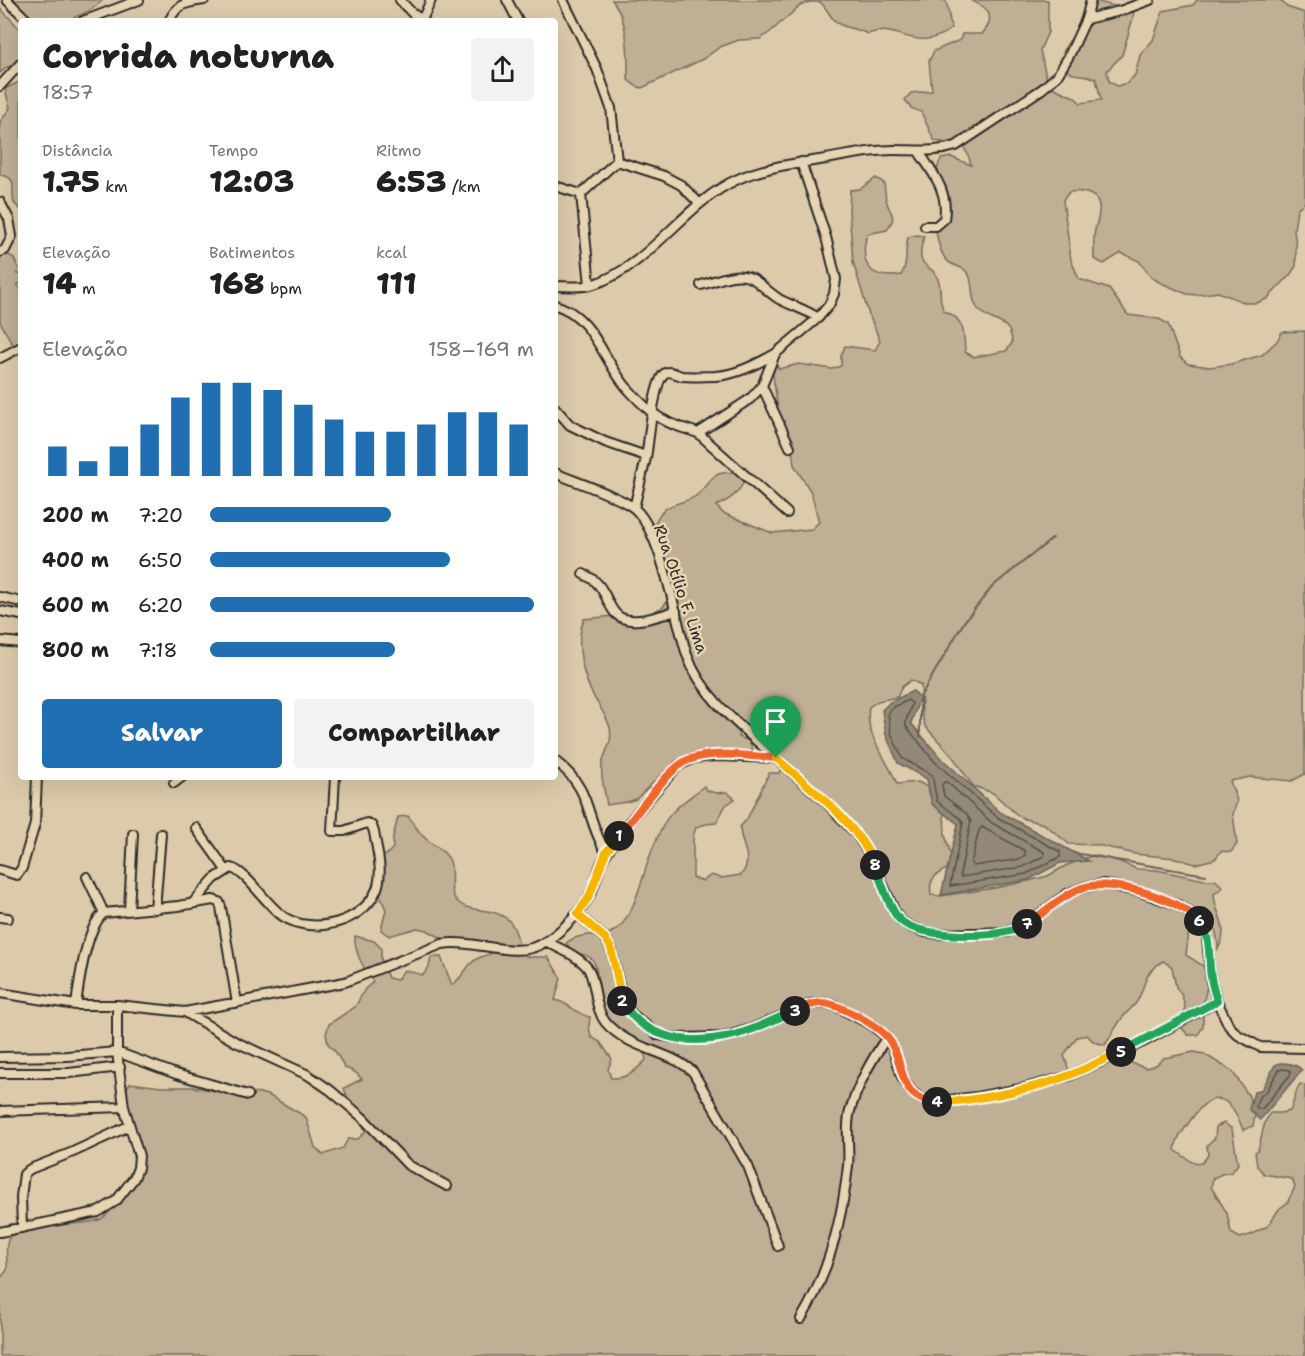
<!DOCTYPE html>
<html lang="pt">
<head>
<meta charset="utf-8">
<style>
  :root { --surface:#fff; --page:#f2f2f2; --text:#202124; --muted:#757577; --accent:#1f6fb2 }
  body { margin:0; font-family:"Shantell Sans",sans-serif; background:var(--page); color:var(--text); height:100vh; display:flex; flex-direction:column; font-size:22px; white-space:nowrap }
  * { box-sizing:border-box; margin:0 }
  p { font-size:20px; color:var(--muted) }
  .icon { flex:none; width:33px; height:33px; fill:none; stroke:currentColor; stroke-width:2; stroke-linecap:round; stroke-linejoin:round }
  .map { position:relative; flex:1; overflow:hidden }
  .sheet { position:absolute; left:18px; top:18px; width:540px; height:762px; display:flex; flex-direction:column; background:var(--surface); border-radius:6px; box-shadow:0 6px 24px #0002 }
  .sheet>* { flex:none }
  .pin { position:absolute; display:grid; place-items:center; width:51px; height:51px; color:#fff; margin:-62px -26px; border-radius:50% 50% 50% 0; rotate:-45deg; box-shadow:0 0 6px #0007 }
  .pin .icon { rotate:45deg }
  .km { position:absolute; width:30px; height:30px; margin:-15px; border-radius:50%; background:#222; color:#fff; font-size:16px; line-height:30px; text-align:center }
  .round { display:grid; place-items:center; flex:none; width:63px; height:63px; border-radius:6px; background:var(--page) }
  .overview { display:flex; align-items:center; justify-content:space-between; height:102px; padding:0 24px }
  h1 { font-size:33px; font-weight:800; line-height:45px }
  .metrics { display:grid; grid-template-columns:repeat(3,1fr); gap:9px; height:102px; padding:6px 24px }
  .metrics div { display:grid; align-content:center }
  .metrics b { font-size:30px; font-weight:800 }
  .metrics small { font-size:16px; font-weight:400 }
  .metrics p { font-size:16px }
  .chart { height:168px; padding:12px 24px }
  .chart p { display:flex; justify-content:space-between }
  .chart svg { width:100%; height:108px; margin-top:6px; stroke:var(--accent); stroke-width:6 }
  .button { display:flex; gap:12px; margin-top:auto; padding:12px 24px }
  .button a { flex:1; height:69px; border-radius:6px; background:var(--accent); color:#fff; font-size:24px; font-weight:800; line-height:69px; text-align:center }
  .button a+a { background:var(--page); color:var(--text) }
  ul { padding:0 24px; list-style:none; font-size:20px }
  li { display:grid; grid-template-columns:96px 72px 1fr; align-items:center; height:45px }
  li i { height:15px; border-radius:8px; background:var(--accent) }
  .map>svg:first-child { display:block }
  .green { fill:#beaf95; stroke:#746d60; stroke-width:1.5 }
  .water { fill:#938977; stroke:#696359; stroke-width:1.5 }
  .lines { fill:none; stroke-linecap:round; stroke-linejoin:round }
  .shore { stroke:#555149; stroke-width:1.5 }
  .stream { stroke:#696359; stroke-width:2 }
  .minor-casing { stroke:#2b2b2b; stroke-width:12 }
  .minor { stroke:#e7d4b2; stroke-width:8 }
  .split-1-casing { stroke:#fff; stroke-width:12 }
  .split-2-casing { stroke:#fff; stroke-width:12 }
  .split-3-casing { stroke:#fff; stroke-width:12 }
  .split-4-casing { stroke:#fff; stroke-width:12 }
  .split-5-casing { stroke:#fff; stroke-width:12 }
  .split-6-casing { stroke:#fff; stroke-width:12 }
  .split-7-casing { stroke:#fff; stroke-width:12 }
  .split-8-casing { stroke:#fff; stroke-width:12 }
  .split-9-casing { stroke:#fff; stroke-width:12 }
  .split-1 { stroke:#f0652b; stroke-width:8 }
  .split-2 { stroke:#f5b400; stroke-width:8 }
  .split-3 { stroke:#22a559; stroke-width:8 }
  .split-4 { stroke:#f0652b; stroke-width:8 }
  .split-5 { stroke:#f5b400; stroke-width:8 }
  .split-6 { stroke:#22a559; stroke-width:8 }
  .split-7 { stroke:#f0652b; stroke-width:8 }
  .split-8 { stroke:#22a559; stroke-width:8 }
  .split-9 { stroke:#f5b400; stroke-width:8 }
  .labels { text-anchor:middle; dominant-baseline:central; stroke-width:5; stroke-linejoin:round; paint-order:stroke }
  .street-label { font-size:16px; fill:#2b2b2b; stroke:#e7d4b2 }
</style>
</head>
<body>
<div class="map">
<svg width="1305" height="1356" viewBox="0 0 1305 1356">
  <rect width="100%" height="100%" fill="#dccaaa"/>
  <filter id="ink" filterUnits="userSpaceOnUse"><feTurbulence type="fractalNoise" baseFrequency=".0167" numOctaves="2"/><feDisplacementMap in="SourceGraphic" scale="12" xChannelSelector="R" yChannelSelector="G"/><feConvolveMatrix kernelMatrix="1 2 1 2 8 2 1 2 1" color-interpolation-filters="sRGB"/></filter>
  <g filter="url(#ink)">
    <path class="green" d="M13,0h90c-14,14 -44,27 -65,21 -9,-3 -18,-14 -25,-21z
      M612,0h333c5,10 3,19 7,28 -36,28 -53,-6 -84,6 -10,-5 -19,-5 -29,-10 -9,-5 -11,-15 -19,-22h-11l-9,4 -31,27 -9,6 -21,1 -19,7 -17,12 -61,29 -6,-2 -8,-6c0,-25 1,-60 -16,-80z
      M970,0h78v32l-8,18 7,31 7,7 20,9 7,6 20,-3 -5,-21c-18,-9 -20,3 -35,-16 2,-21 14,-29 29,-41l2,-10 -1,-12 23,6 11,-1 9,2 -1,11 -11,37 -15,16 2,10 8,5 10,-3 8,-8 5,-20 13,-15 10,-29 30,-6 4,-5h83l7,7 18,6v189l-8,7 -3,21 2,14v22l-6,9 -23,24 -11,4h-10l-28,-11 -21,3 -10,-1 -28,-12 -8,-5 -12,-16 -18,-8 -17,11 -10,-5c0,-9 -1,-19 1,-29 1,-6 4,-12 4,-18 3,-18 -16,-22 -30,-20l-6,8 8,60 8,19 30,10 19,26 31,4 9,5 12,33 8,7 22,3 21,-3 31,-9 15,-14 5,-9 23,-1v443l-13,7 -42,-4 -20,4 7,20 -4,13 4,30 -6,8 -10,-1 -6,8 -20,5 -20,-6 -40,-4 -37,-9 -29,-1 -25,-20 -19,-5 -9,-5 -23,-21 -20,-7 -20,-29 -28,-31 -3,-10 -1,-31 -10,-5 -9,7 -5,10 -19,4 -9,6c-5,29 18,50 28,77l21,-2 10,5 2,9 14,16 1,23 6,20 1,11c-15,8 -24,11 -21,29l10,1 54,-8 33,-7 20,-5 17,-10 29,-11 24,6 19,8 20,1 48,10h10l8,7 -9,7c1,22 17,31 4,55 -1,-20 -4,-35 -27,-34l-5,40 17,11 4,10v10l-4,19v21l-5,9h-10l-7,-8 4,-20 -3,-11 -6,-9 -4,-20 -9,-6c-22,13 -16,25 -27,42 -4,5 -9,9 -13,14 -7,9 -12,19 -18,28l-11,-3 -7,-7 -10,2 -13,18 6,19h10l20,-6 7,-7 10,-3 29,10 10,-3 8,-7 30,-6 10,2 28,17 17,25 6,20 -2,10 -10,4c-13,-36 -30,-43 -53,-9 -7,11 -14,16 -15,29l17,12 10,1 6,-8 -1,-10 8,-7 1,-11 8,-4 8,6 6,35 -6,8 -10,2 -9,4 -2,9 16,26 4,20 9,5 10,-3 18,-9 11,-17 8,-6 8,-16 -3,-8 -28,-5 -7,-8 -2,-14 3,-2 7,-28 5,-9h10l10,-2c5,-10 4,-18 10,-27l5,1v271h-1305v-77l7,-9c1,-10 -3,-24 2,-32 9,-18 74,-10 92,-19 11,-5 27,-37 35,-48 -3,-20 -18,-74 -6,-88l31,4h32l35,6h32l10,3 36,21 9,30 8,8 20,-7 5,-9h10l7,-7c-3,-16 -16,-28 -21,-44l18,-9 -7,-7 -10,-4 -10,-17 -7,-7 -2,-10 3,-10 26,-17 10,-18 8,-7c-9,-14 -19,-29 -18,-46l19,5 7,7v11l7,19 9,2 7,-10 19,5 6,-8 2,-10h10l11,28c17,-13 13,-25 38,-31l4,-8 -49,-6 -18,-10 -10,-2 -28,8 -8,-6 5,-20c-6,-16 -14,-20 -2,-36l-3,-18 5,-1 7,-7v-11l5,-20 10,-1c6,7 10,16 17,22 7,7 19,11 24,21 7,13 -4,33 10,44 6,5 14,6 21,7 30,3 36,14 40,41l8,6h20l13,21 -6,22c15,3 20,14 35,17l-1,10 2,10 9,5 12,17 -4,10 3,9c17,1 24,-7 35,-18l-2,-10 -41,-30c-2,-9 -4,-19 -5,-28 -2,-19 3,-39 -23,-38l-9,-11c19,-14 34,-3 48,-12 20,-11 29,-58 37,-78 3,-9 7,-17 11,-25 8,-19 27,-29 42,-42l4,5 9,2 10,-1 8,7 -9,6 -10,18 -10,1 -10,3 -3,10v41l10,3 8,-6 10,3 20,-3c14,-18 -1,-28 -1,-48l7,-8 22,-46h10l4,-10c-5,-4 -12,-8 -15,-13 -11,-13 -9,-22 -29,-24v11l10,4 4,9 -41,3 -46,17 -30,29 -9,3 -20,3c-2,-13 -7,-28 -5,-41 3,-15 11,-19 8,-36 -3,-11 -9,-19 -15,-29 -12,-21 -21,-57 -11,-80l30,-3 11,3 20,-3 18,-9 5,-8c-3,-24 -29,-69 -4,-89 9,-8 23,-7 33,-15 22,-17 6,-22 41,-23l6,8c-4,14 -16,21 -28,26l7,7 49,20 40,-4 7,-7 -8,-30 -17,-27 -4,-30 -11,-18 -7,-49 4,-4 3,5 20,-5 33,5 9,-3v-10l4,-10 30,4 5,-9 -12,-29 -15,-50 -4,-51 1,-21 10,-1 16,-11 8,5c1,6 1,14 3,20 5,14 10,12 0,27l-20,4c-8,30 2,46 34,41 8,-12 3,-24 7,-38l9,-2 7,1c-11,38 8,23 15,46 3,11 -1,18 5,29 21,8 20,21 21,41l9,5 32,-6 6,-8c-1,-25 -19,-18 -33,-33 -9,-9 -5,-24 -10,-35 -4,-8 -12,-8 -19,-12 -11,-7 -13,-27 -15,-39l12,-17c-7,-16 -15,-32 -6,-48l10,-2 20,8c-7,-30 -17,-17 -37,-25l-13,-28 -10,-4 -6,-8 6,-7 21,-2 -3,-30 5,-10 26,-11 2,-6h20c15,-17 6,-27 -12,-34z
      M0,8l21,22v24l-3,11 -11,2 -7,6z
      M21,81v129c-1,-1 -6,-6 -7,-7 -4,-12 6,-26 -14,-28v-53l10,-14 -5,-19z
      M0,252l13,5 6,12 -2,5h4v9l-4,2 4,4v62l-5,-1 -16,-28z"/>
    <path class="water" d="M913,691l7,6 -9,26 28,33 61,56 89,49 -29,2 -32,17 -87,15 17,-71 -26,-20 -5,-25 -29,-16 -12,-28 -4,-25 8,-8z
      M1280,1063c9,0 16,1 22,7l-42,50 -11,-11 5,-17 8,-3 13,-24z"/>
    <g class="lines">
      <path class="shore" d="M908,700l4,3 -6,18v5l28,35 63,56 63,35v5l-34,17 -76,12 13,-63 -2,-4 -24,-18 -5,-26 -30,-17 -11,-25 -3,-20 6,-6z
        M944,782h3l45,41 52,29v4l-21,11 -62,10 -1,-3 11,-52 -4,-8 -23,-18 -2,-11z
        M982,827l43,24v4l-5,4 -47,7 -2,-3 8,-33z
        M1283,1069l7,1 1,4 -29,35h-4l-2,-3 3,-9 7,-5 13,-22z"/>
      <path class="stream" d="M920,737v-40l44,-75 29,-36 60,-48
        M1074,853l132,22"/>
      <g class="minor-casing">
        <path id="minor" d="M7,0l21,21
          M400,0l12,13 12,8
          M507,0l11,21
          M563,0l34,69 14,39 6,53
          M1086,19l34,-8 30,-11
          M422,20l9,-20
          M83,21l56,-21
          M169,21c9,-18 16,-18 35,-21
          M0,86l21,-23
          M919,152c14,21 30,40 25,67l-8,7h-11
          M555,186l26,8
          M581,194l36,-33 47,15 17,9 17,17
          M581,194l9,91
          M0,202l9,17 3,17 -7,14 -5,2
          M701,285c18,-5 39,-16 55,-4 8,6 15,13 23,18 13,7 26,10 39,19
          M555,286c12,0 25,2 36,-1 60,-18 91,-81 147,-106 27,-12 58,-16 88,-20 22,-4 45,-9 68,-9 23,0 39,3 62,-4l86,-57 15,-13 12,-20 17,-37 5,-19
          M555,305c39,10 49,59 74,85 9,10 22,24 35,30 10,6 23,9 34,13l52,-34 12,-13 13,-32 43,-36 11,-13 5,-11 2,-15 -10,-42 -25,-75
          M0,358l21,-11
          M762,386l28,61
          M555,408l15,17 35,17 41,14
          M698,433l89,80
          M555,473c18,8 67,24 80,36 27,25 40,109 52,146 16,44 55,72 89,103
          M634,508c4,-17 8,-33 12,-50 3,-15 7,-77 19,-85 5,-3 12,2 17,3 11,1 23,0 33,0 21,-1 42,-12 60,-22
          M583,574c12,5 17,11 23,23 3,6 5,12 10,17 14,14 44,1 60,-3
          M0,597l21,5
          M0,611l21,4
          M0,641l21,2
          M555,761c39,29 29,56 51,91
          M174,783l8,-6
          M196,828l30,42
          M0,870l17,5 5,-7 13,-44 2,-47
          M87,877l17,36
          M192,904l22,-25 17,-11c16,4 36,38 53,49 29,18 78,6 92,-26 8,-17 1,-41 -2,-59l-2,-6 -5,-3 -23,8h-12l3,-54
          M155,909l6,-75
          M129,910l4,-76
          M577,914l28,24 6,10 12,55 10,12 25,20 19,3 47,-1 27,-8 60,-25 12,-1 11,2 36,19 17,13 6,11 9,29 9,14 9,7 10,4 47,-5 48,-9 44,-12 76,-35 72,-40
          M0,917l8,1
          M547,942c13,7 34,15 42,28 8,17 5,38 17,53 24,27 63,27 87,49l55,94 30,80
          M0,993l76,12h41l68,7 160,-30 97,-38c29,-5 62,11 90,4 20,-6 47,-33 57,-51 8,-14 9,-33 19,-46 20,-30 45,-58 70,-85l16,-8 21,-2 61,2 50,44 31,33 13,20 24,55 6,10 11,7 14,5 15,2 67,-2 22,-10 38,-28 17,-7 19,-3 35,7 40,14 17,11 8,9 4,13 4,43 6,20 12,25 9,9 22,12 45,1
          M76,1005c3,-23 10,-78 28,-92l74,-7 35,-6 6,2 2,5 16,96
          M185,1012l51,30 72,33 22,15 32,27 46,48 39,21
          M0,1057l67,-1 50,-4 59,22 72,21
          M0,1073h69l51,-6
          M0,1111l124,-4
          M22,1228l-1,-31 3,-23 6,-5 43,-17 56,-26
          M0,1232l98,-20 18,-11 18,-23 4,-10 1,-12 -15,-49 -7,-55v-47
          M801,1319c28,-46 41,-99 47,-153 2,-18 -3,-37 2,-55 7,-25 22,-52 37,-74"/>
      </g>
      <use href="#minor" class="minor"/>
    </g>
  </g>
  <g class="lines" filter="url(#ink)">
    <g class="split-1-casing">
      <path id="split-1" d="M619,836c15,-18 49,-68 69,-76 23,-10 63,-4 88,-2"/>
    </g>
    <g class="split-2-casing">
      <path id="split-2" d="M619,836l-13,16 -17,45 -12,17 28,24 6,10 11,53"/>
    </g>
    <g class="split-3-casing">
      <path id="split-3" d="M622,1001c20,37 64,44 103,36 24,-4 47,-17 70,-26"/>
    </g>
    <g class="split-4-casing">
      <path id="split-4" d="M795,1011c8,-4 17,-8 27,-8 15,0 55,22 65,34 19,22 8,64 50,65"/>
    </g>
    <g class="split-5-casing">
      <path id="split-5" d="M937,1102c35,0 101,-14 133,-27 17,-7 34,-16 51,-23"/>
    </g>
    <g class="split-6-casing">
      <path id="split-6" d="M1121,1052l96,-51c-2,-8 -5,-15 -6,-24 -3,-17 1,-43 -12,-56"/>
    </g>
    <g class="split-7-casing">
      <path id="split-7" d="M1027,924c18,-12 34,-28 55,-36 28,-10 97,10 117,33"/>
    </g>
    <g class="split-8-casing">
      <path id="split-8" d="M875,865c6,15 14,44 25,55 19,18 85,17 110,11 6,-1 11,-4 17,-7"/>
    </g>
    <g class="split-9-casing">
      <path id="split-9" d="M776,758c34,30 81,64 99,107"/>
    </g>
    <use href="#split-1" class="split-1"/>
    <use href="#split-2" class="split-2"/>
    <use href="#split-3" class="split-3"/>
    <use href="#split-4" class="split-4"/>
    <use href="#split-5" class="split-5"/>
    <use href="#split-6" class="split-6"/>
    <use href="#split-7" class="split-7"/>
    <use href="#split-8" class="split-8"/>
    <use href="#split-9" class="split-9"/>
  </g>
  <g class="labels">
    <g class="street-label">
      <text transform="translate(681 589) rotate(71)">Rua Otílio F. Lima</text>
    </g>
  </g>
</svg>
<div class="pin" style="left:776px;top:758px;background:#1e9e55"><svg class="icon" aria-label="arrive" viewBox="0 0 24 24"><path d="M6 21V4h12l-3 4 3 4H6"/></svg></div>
<b class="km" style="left:619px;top:836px">1</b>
<b class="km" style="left:622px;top:1001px">2</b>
<b class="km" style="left:795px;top:1011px">3</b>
<b class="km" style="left:937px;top:1102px">4</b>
<b class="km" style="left:1121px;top:1052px">5</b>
<b class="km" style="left:1199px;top:921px">6</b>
<b class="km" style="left:1027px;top:924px">7</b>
<b class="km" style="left:875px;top:865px">8</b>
<section class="sheet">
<div class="overview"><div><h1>Corrida noturna</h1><p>18:57</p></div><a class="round"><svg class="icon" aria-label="share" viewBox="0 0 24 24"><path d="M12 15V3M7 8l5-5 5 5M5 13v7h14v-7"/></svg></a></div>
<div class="metrics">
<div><p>Distância</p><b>1.75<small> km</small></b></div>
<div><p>Tempo</p><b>12:03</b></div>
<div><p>Ritmo</p><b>6:53<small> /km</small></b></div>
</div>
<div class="metrics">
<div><p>Elevação</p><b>14<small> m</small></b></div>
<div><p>Batimentos</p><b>168<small> bpm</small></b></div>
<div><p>kcal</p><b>111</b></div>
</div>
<div class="chart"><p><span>Elevação</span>158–169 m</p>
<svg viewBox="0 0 160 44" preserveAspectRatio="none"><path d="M5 44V32M15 44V38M25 44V32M35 44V23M45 44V12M55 44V6M65 44V6M75 44V9M85 44V15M95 44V21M105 44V26M115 44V26M125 44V23M135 44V18M145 44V18M155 44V23"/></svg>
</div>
<ul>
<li><b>200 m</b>7:20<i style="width:56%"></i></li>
<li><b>400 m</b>6:50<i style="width:74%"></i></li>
<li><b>600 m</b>6:20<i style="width:100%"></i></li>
<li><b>800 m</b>7:18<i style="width:57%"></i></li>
</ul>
<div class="button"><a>Salvar</a><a>Compartilhar</a></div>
</section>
</div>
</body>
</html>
